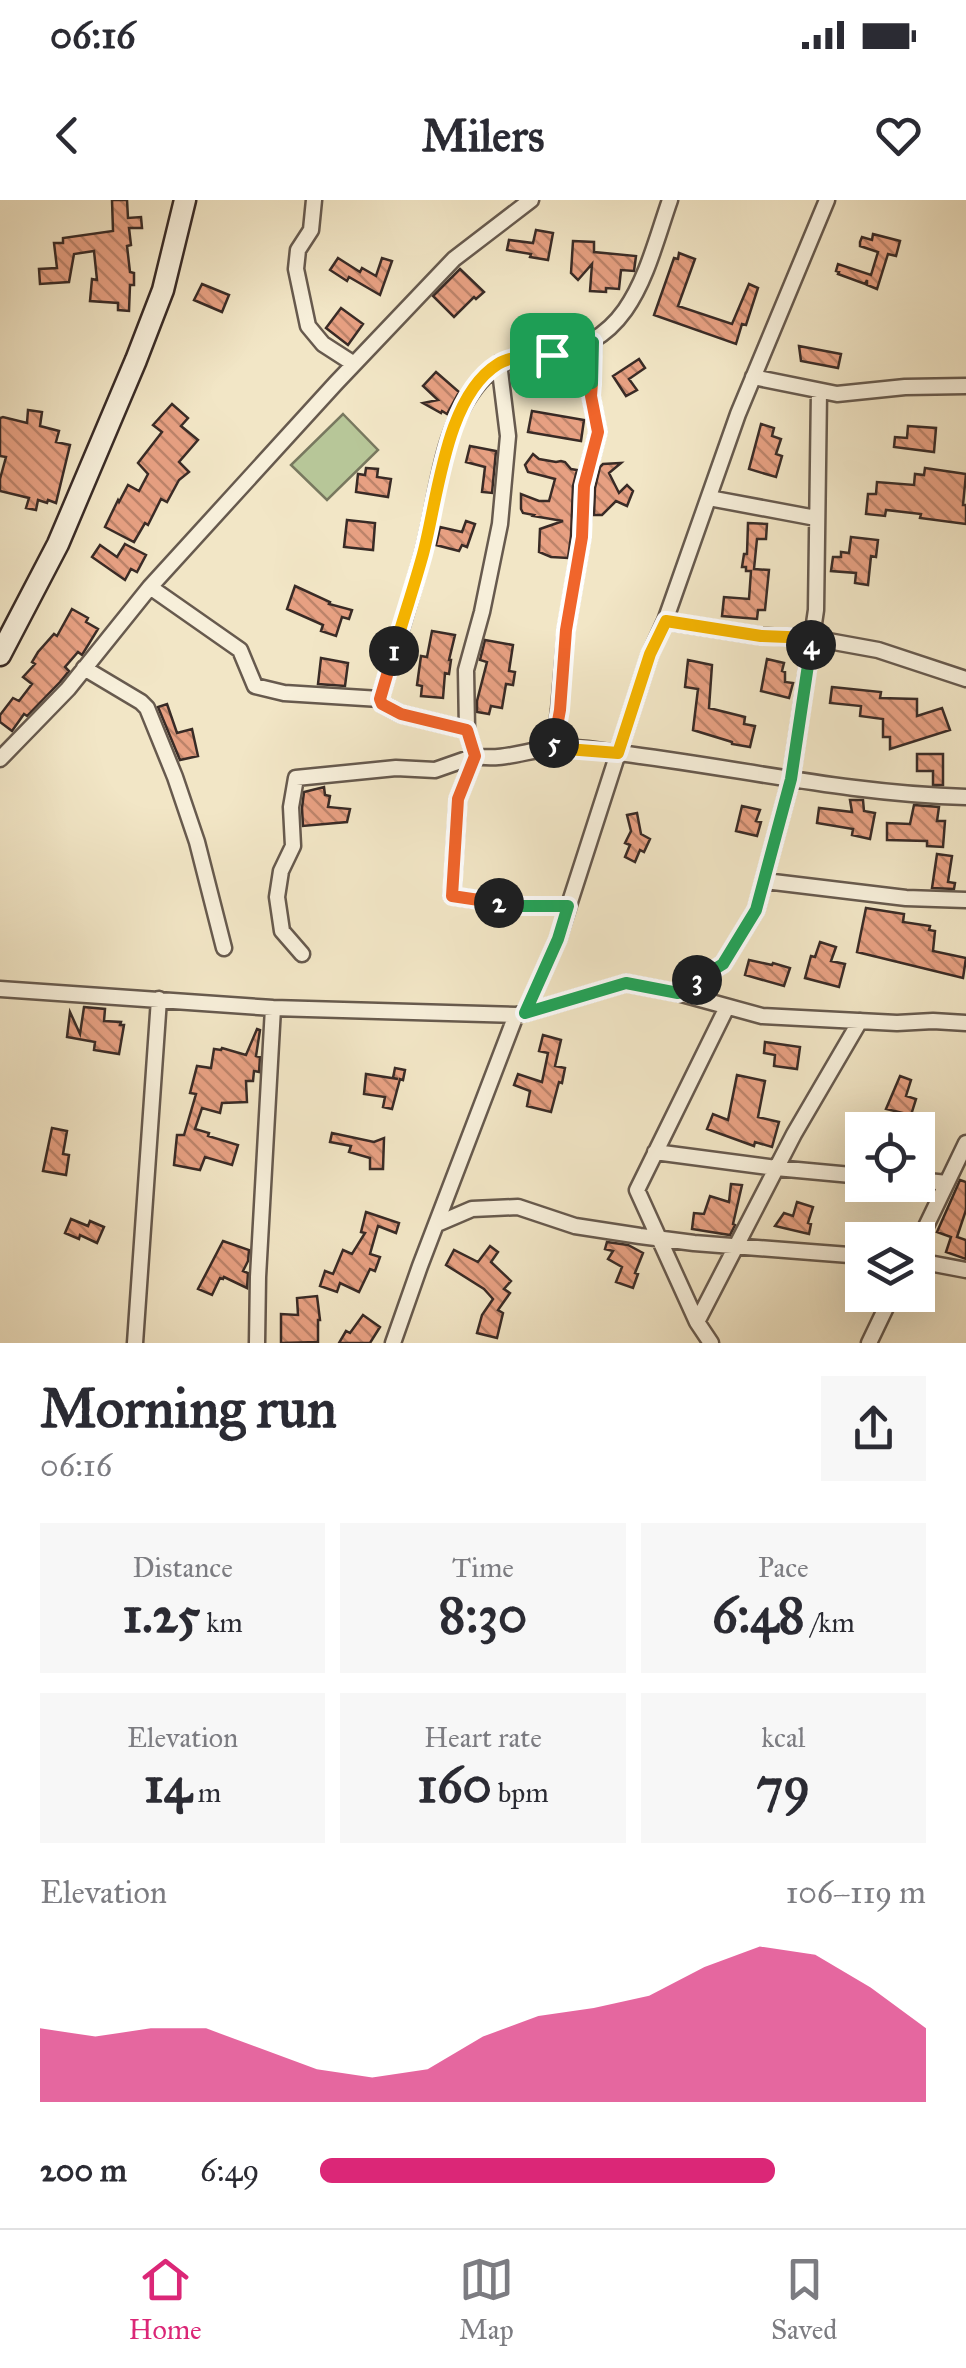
<!DOCTYPE html>
<html lang="en">
<head>
<meta charset="utf-8">
<style>
  :root { --surface:#fff; --page:#f7f7f7; --text:#2b2b33; --muted:#7c7c81; --line:#e1e1e2; --accent:#db2777 }
  body { margin:0; font-family:"IM FELL Great Primer",serif; background:var(--page); color:var(--text); height:100vh; display:flex; flex-direction:column; font-size:38px; white-space:nowrap }
  * { box-sizing:border-box; margin:0 }
  p { font-size:32px; color:var(--muted) }
  .icon { flex:none; width:55px; height:55px; fill:none; stroke:currentColor; stroke-width:2; stroke-linecap:round; stroke-linejoin:round }
  .map { position:relative; height:1143px; overflow:hidden }
  .panel { display:flex; flex-direction:column; background:var(--surface); flex:1 }
  .panel>* { flex:none }
  .buttons { position:absolute; left:845px; top:912px; display:grid; gap:20px }
  .buttons a { display:grid; place-items:center; width:90px; height:90px; border-radius:0px; background:var(--surface); box-shadow:0 10px 40px #0002; font-size:50px }
  .pin { position:absolute; display:grid; place-items:center; width:85px; height:85px; color:#fff; margin:-42px; border-radius:20px; box-shadow:0 5px 15px #0006 }
  .km { position:absolute; width:50px; height:50px; margin:-25px; border-radius:50%; background:#222; color:#fff; font-size:28px; line-height:50px; text-align:center }
  .round { display:grid; place-items:center; flex:none; width:105px; height:105px; border-radius:0px; background:var(--page) }
  .head { display:flex; align-items:center; justify-content:space-between; height:170px; padding:0 40px }
  h1 { font-size:55px; font-weight:700; line-height:75px }
  .figures { display:grid; grid-template-columns:repeat(3,1fr); gap:15px; height:170px; padding:10px 40px }
  .figures div { display:grid; align-content:center; border-radius:0px; background:var(--page); text-align:center }
  .figures b { font-size:50px; font-weight:700 }
  .figures small { font-size:28px; font-weight:400 }
  .figures p { font-size:28px }
  .chart { height:280px; padding:20px 40px }
  .chart p { display:flex; justify-content:space-between }
  .chart svg { width:100%; height:180px; margin-top:10px; fill:var(--accent); opacity:.7 }
  ul { padding:0 40px; list-style:none; font-size:32px }
  li { display:grid; grid-template-columns:160px 120px 1fr; align-items:center; height:75px }
  li i { height:25px; border-radius:12px; background:var(--accent) }
  .status { display:flex; justify-content:space-between; align-items:center; height:70px; padding:0 50px; background:var(--surface); direction:ltr }
  .status svg { height:28px; fill:currentColor }
  header { display:flex; justify-content:space-between; align-items:center; height:130px; padding:0 40px; background:var(--surface); font-size:45px; font-weight:700 }
  .dock { display:flex; justify-content:space-around; align-items:center; height:140px; border-top:2px solid var(--line); background:var(--surface); font-size:28px; color:var(--muted) }
  .dock a { display:grid; justify-items:center; gap:5px }
  .dock .active { color:var(--accent) }
  .map>svg:first-child { display:block }
  .pitch { fill:#b7c698; stroke:#78785f; stroke-width:2.5 }
  .building { fill:url(#building-back-hatch); stroke:#392b26; stroke-width:2.5 }
  .lines { fill:none; stroke-linecap:round; stroke-linejoin:round }
  .street-casing { stroke:#675a4e; stroke-width:19 }
  .secondary-casing { stroke:#392b26; stroke-width:25 }
  .street { stroke:#f7efda; stroke-width:14 }
  .secondary { stroke:#f7efda; stroke-width:20 }
  .split-1-casing { stroke:#fff; stroke-width:20 }
  .split-2-casing { stroke:#fff; stroke-width:20 }
  .split-3-casing { stroke:#fff; stroke-width:20 }
  .split-4-casing { stroke:#fff; stroke-width:20 }
  .split-5-casing { stroke:#fff; stroke-width:20 }
  .split-6-casing { stroke:#fff; stroke-width:20 }
  .split-7-casing { stroke:#fff; stroke-width:20 }
  .split-1 { stroke:#f5b400; stroke-width:12 }
  .split-2 { stroke:#f0652b; stroke-width:12 }
  .split-3 { stroke:#22a559; stroke-width:12 }
  .split-4 { stroke:#22a559; stroke-width:12 }
  .split-5 { stroke:#f5b400; stroke-width:12 }
  .split-6 { stroke:#f0652b; stroke-width:12 }
  .split-7 { stroke:#22a559; stroke-width:12 }
</style>
</head>
<body>
<div class="status"><b>06:16</b><svg viewBox="0 0 49 12"><path d="M0 12V9h3v3zM5 12V6h3v6zM10 12V3h3v9zM15 12V0h3v12zM26 1h20v11H26zM47 4h2v5h-2z"/></svg></div>
<header><svg class="icon" aria-label="back" viewBox="0 0 24 24"><path d="M15 5l-7 7 7 7"/></svg>Milers<svg class="icon" aria-label="heart" viewBox="0 0 24 24"><path d="M12 20l-8-8c-3-5 5-10 8-4 3-6 11-1 8 4z"/></svg></header>
<div class="map">
<svg width="966" height="1143" viewBox="0 0 966 1143">
  <defs>
    <pattern id="building-back-hatch" width="6" height="6" patternUnits="userSpaceOnUse" patternTransform="scale(2.5)"><rect width="6" height="6" fill="#e7a082"/><path d="M-1 5l2 2M0 0l6 6M5-1l2 2" fill="none" stroke="#bc836a"/></pattern>
  </defs>
  <rect width="100%" height="100%" fill="#f2e6c6"/>
  <filter id="stains"><feTurbulence type="fractalNoise" baseFrequency=".002" numOctaves="4"/><feColorMatrix values="0 0 0 0 .2 0 0 0 0 .09 0 0 0 0 .02 0 0 0 .5 -.17"/></filter>
  <radialGradient id="worn" r=".72"><stop offset=".6" stop-color="#630" stop-opacity="0"/><stop offset="1" stop-color="#630" stop-opacity=".3"/></radialGradient>
  <path class="pitch" d="M343,214l35,36 -51,50 -36,-35z"/>
  <path class="building" d="M112,0h15l1,18 13,-1 1,11h-13l2,17 -4,1 3,26 4,1v12h-4l-1,26 -11,-1v-7l-28,-2 2,-22 5,1 -3,-29 -20,3 -5,28 -29,2 -1,-15 18,-1 -3,-25h9v-5l50,-7z
    M536,30l17,3 -5,27 -18,-3 1,-3 -24,-4 2,-10 24,3z
    M873,34l27,7 -4,15 -8,-2 -11,35 -10,-4v-5l-2,4 -27,-10 1,-2 -3,-1 2,-7 33,11 7,-23 -18,-6v-4l2,-5 10,3z
    M573,41l21,1v10l42,4 -2,15 -13,-1 -2,19 -13,-1v4l-16,-1 2,-27 -14,16 -7,-7z
    M679,53l16,6 -17,47 54,18 17,-40 9,4 -12,37 -4,-1 -6,20 -82,-29 20,-57 4,1z
    M338,58l22,14 2,-4 14,8 6,-18 10,3 -12,34 -31,-18 -2,4 -17,-11z
    M460,69l24,23 -8,7 -2,-2 -20,20 -21,-21z
    M202,84l27,11 -7,17 -28,-12z
    M341,108l22,16 -15,21 -22,-17z
    M799,146l42,8 -3,14 -37,-7z
    M639,159l6,9 -16,11 8,11 -11,6 -13,-20z
    M436,172l23,20 -12,22 -5,-3 -1,2 -18,-10 15,-3 -15,-14z
    M172,204l16,14 -7,8 17,14 -19,22 10,10 -10,8 -12,22 -6,-3 -13,26 -3,-2 -11,19 -29,-15 13,-27 1,2 9,-17 11,6 9,-17 -10,-11 24,-31 -9,-7z
    M28,210l14,2 -2,14 19,5 -3,11 14,3 -14,58 -8,-3 -1,3 -9,-3 -2,10 -10,-2 3,-10 -29,-7v-12l6,-22 -6,-1v-38l3,-1 24,6z
    M532,211l52,9 -3,21 -53,-9z
    M761,224l13,4 -2,8 9,3 -5,15 6,2 -6,21 -27,-8z
    M908,226l28,2 -2,24 -40,-5 1,-10 12,1z
    M470,246l26,5 -4,42 -10,-1 3,-25 -19,-5z
    M533,254l6,5 17,3 5,-1 4,1 6,7 6,1 -4,16 -2,50 -3,22 -17,-1 -12,-5 1,-23 23,-8 -30,-5 1,-1 -11,-2 -2,-4v-15l18,7h10l6,-22 -27,-7 -3,-7z
    M621,263l-12,10 10,20 8,-8 6,6 -6,15 -11,-5 -14,14h-8l1,-27 5,-21 3,-3z
    M366,268l12,1 -1,8 14,2 -3,18 -32,-5 2,-18 7,1z
    M925,268l41,6 -3,31h3v19l-46,-6 1,-4 -35,-4 -1,6 -19,-2 2,-20h8l1,-12 37,3 1,-11 9,1z
    M347,320l28,3 -2,27 -29,-3z
    M466,321l9,3 -8,23 -5,-2 -3,6 -23,-6 4,-18 22,5z
    M748,323l19,1 -1,15h-9l-3,30 15,1 -4,40h-7l-1,9 -35,-3 2,-19 25,2 2,-28h-5v-4h-4l2,-13h3z
    M851,337l27,3 -2,17 -5,-1 -3,29 -13,-2 1,-10 -25,-2 2,-14h8v-5l8,1z
    M125,344l21,11 -9,17 -6,-3 -6,11 -33,-23 8,-12 17,12z
    M295,386l35,16 -1,2 23,6 -3,9 -7,-2 -6,19 -15,-5 2,-6 -36,-16z
    M72,409l16,9 -2,4 12,7 -16,26 -4,-3 -13,15 4,4 -9,11 -33,34 -3,-2 -12,17 -12,-9v-7l13,-17 6,3 13,-17 -9,-7 12,-13 -3,-2 6,-10 16,-18 3,2z
    M432,431l23,4 -6,25h2l-2,14 -4,-1 -2,25 -22,-2 1,-10 -5,-1 4,-29 6,1z
    M485,440l28,5 -4,26 6,1 -2,13 -7,-1 -4,24 -11,-2 -2,8 -12,-2v-11l10,-39 -7,-2z
    M321,458l27,5 -3,23 -27,-2z
    M767,459l17,4 -2,8 3,1v10l8,1 -4,15 -28,-7z
    M688,460l24,5 -3,43 36,9 -1,7 11,2 -5,21 -18,-3v-2l-39,-12 5,-41 -13,-2z
    M832,487l49,5 -1,6 37,1v17l25,-8 8,22 -60,19v-12h-7v-18l-23,-3 1,-10 -31,-3z
    M167,504l10,29 15,-4 6,27 -18,4 -22,-53z
    M917,554h26v31h-10v-14h-16z
    M324,587l1,8 5,1 -2,11 22,2 -3,13 -44,4 -1,-18 2,-16z
    M850,600h13l1,11 11,2 -5,26 -18,-4 1,-6 -36,-6 2,-15 33,4z
    M914,605l25,2 -2,14h8l-2,26 -16,-1v-5l-40,-1v-17l23,1z
    M742,606l18,4 -4,11 5,1 -4,14 -21,-5z
    M637,613l4,21 9,5 -6,13 -4,-2 -5,12 -10,-5 5,-12 -5,-2 6,-12 -4,-16z
    M937,654l15,2 -4,26 7,1 -1,6 -22,-1z
    M866,708l38,6 -1,8 27,4 -1,4 6,1 -2,20 33,7 -3,20 -106,-26z
    M820,742l16,5 -5,14 14,3 -6,23 -34,-9 6,-22 4,1z
    M749,760l23,5 1,-2 17,5 -6,18 -39,-11z
    M84,807l21,2 -1,12 17,1 -1,3h4l-5,29 -25,-4 1,-8 -28,-5 3,-25 10,22z
    M257,829l3,1 -4,26 4,1 -1,15 -5,-1 -1,10h-7l1,21 -25,1 -2,10 -18,-5 -7,21 14,4 -1,3 30,9 -6,20 -27,-8 -5,13 -26,-5 3,-30h7l12,-41 -6,-1 7,-27 14,2 3,-19 7,1 1,-2 24,7z
    M543,835l18,5 -6,26 10,2 -3,15 -3,-1 -8,30 -24,-6 3,-15 -16,-6 4,-11 24,8 6,-29 -9,-2z
    M765,842l35,5 -3,22 -23,-3 1,-11 -11,-2z
    M395,868l10,2 -2,10 -3,-1 -8,30 -9,-2 2,-10 -21,-3 2,-20 32,5 -5,-1z
    M737,875l28,6 -7,36 21,5 -7,25 -17,-5 -1,4 -47,-17 6,-15 15,6z
    M900,876l11,4 -5,16 10,3 -5,16 -25,-6z
    M52,928l15,3 -4,23 6,1 -3,20 -23,-4z
    M332,933l42,9 10,-4 -1,31h-13v-11l-21,-6 2,-6 -21,-4z
    M960,980l6,2v28l-9,27 9,3v19l-20,-7 5,-15 -14,-5z
    M731,984l11,1 -9,39 2,1 -5,10 -38,-6 2,-16 10,1 6,-18 19,6z
    M797,1002l16,5 -5,16 3,1 -2,10 -34,-8 9,-13 9,3z
    M366,1012l33,11 -3,10 -18,-7 -8,28 10,3 -5,14 -5,-2 -11,23 -19,-9 -3,9 -17,-6 5,-15 8,3 10,-24 9,4 13,-21 -4,-1z
    M71,1019l17,7 2,-5 14,6 -7,16 -17,-8 -1,4 -14,-6z
    M223,1041l26,9 -1,11 -5,10 5,2 -1,15 -23,-11 -1,2 -3,-1 -8,17 -14,-6z
    M607,1042l21,3 15,8 -8,20 3,1 -5,14 -17,-6 6,-15 -14,-8 5,-8 -8,-2z
    M490,1046l8,6 -7,10 20,19 -7,8 6,4 -12,17 5,3 -6,25 -20,-5 5,-18 11,-16 -9,-10 -38,-24 8,-15 24,12z
    M317,1096l3,24h-2v22l-37,1v-29l17,1 -1,-17z
    M363,1115l17,12 -10,16h-31l7,-12 4,2z"/>
  <g class="lines">
    <g class="street-casing">
      <path id="street" d="M314,0l-3,30 -13,20 -2,19 12,57 15,18 31,20
        M670,0c-24,69 -37,145 -123,155 -30,4 -46,2 -67,27 -40,46 -42,115 -57,171 -13,49 -29,97 -43,146l2,5 19,10 66,16 8,26c26,5 50,-5 75,-8 22,-2 47,2 68,5 116,14 231,41 348,44
        M753,177l84,17 68,-7 61,-1
        M709,298l107,20
        M150,387l90,63 15,36 29,7 96,6
        M665,421l96,15 51,2 66,12 88,29
        M84,468l57,34 6,6 28,69 22,65 27,106
        M467,530l-1,-60 16,-58 18,-88 8,-88 -9,-73
        M554,548l5,-38 7,-80 16,-93 2,-51 14,-54 -7,-36 2,-53
        M0,559l68,-70 82,-102 186,-204 118,-124 77,-59
        M765,681l141,17 60,2
        M302,754l-20,-23 -5,-34 4,-26 12,-25 -2,-39 5,-29 100,-10 39,2 40,-14 -17,43 -6,97 66,10h50
        M0,789l273,19 243,7
        M678,793l45,-29 33,-54 35,-131 25,-169 3,-218
        M525,813l101,-30 52,10 84,23 135,7 36,-2 33,2
        M655,952l121,16 86,8
        M918,980l29,3
        M437,1024l35,-15 46,-2 57,19 65,10 54,7 168,13
        M918,1043l48,-100
        M918,1061l48,9
        M697,1122l-60,-132 90,-183
        M135,1143l24,-344
        M257,1143l1,-66 15,-269
        M393,1143l27,-77 96,-251 9,-2 33,-74 92,-285 15,-33 73,-207 89,-214
        M711,1143l-14,-21 97,-188 66,-113
        M869,1143l23,-48"/>
    </g>
    <g class="secondary-casing">
      <path id="secondary" d="M0,455l58,-111 78,-184 27,-70 22,-90"/>
    </g>
    <use href="#street" class="street"/>
    <use href="#secondary" class="secondary"/>
  </g>
  <g class="lines">
    <g class="split-1-casing">
      <path id="split-1" d="M394,451c9,-32 20,-64 29,-97 15,-55 22,-157 75,-190 14,-9 37,-8 54,-9"/>
    </g>
    <g class="split-2-casing">
      <path id="split-2" d="M394,451l-14,48 2,5 19,10 66,16 8,26 -17,43 -6,97 47,7"/>
    </g>
    <g class="split-3-casing">
      <path id="split-3" d="M499,703l19,3h50l-10,33 -33,74 101,-30 52,10 19,-13"/>
    </g>
    <g class="split-4-casing">
      <path id="split-4" d="M697,780l26,-16 33,-54 35,-131 20,-134"/>
    </g>
    <g class="split-5-casing">
      <path id="split-5" d="M554,543v5l64,5 32,-99 16,-33 95,15 51,2 -1,7"/>
    </g>
    <g class="split-6-casing">
      <path id="split-6" d="M554,543l6,-33 6,-80 16,-93 2,-51 14,-54 -7,-36 1,-13"/>
    </g>
    <g class="split-7-casing">
      <path id="split-7" d="M552,155l41,-13 -1,41"/>
    </g>
    <use href="#split-1" class="split-1"/>
    <use href="#split-2" class="split-2"/>
    <use href="#split-3" class="split-3"/>
    <use href="#split-4" class="split-4"/>
    <use href="#split-5" class="split-5"/>
    <use href="#split-6" class="split-6"/>
    <use href="#split-7" class="split-7"/>
  </g>
  <rect width="100%" height="100%" filter="url(#stains)"/>
  <rect width="100%" height="100%" fill="url(#worn)"/>
</svg>
<div class="buttons">
<a><svg class="icon" aria-label="locate" viewBox="0 0 24 24"><circle cx="12" cy="12" r="6"/><path d="M12 2v4M12 18v4M2 12h4M18 12h4"/></svg></a>
<a><svg class="icon" aria-label="layers" viewBox="0 0 24 24"><path d="M12 4l9 5-9 5-9-5zM3 14l9 5 9-5"/></svg></a>
</div>
<div class="pin" style="left:552px;top:155px;background:#1e9e55"><svg class="icon" aria-label="arrive" viewBox="0 0 24 24"><path d="M6 21V4h12l-3 4 3 4H6"/></svg></div>
<b class="km" style="left:394px;top:451px">1</b>
<b class="km" style="left:499px;top:703px">2</b>
<b class="km" style="left:697px;top:780px">3</b>
<b class="km" style="left:811px;top:445px">4</b>
<b class="km" style="left:554px;top:543px">5</b>
</div>
<section class="panel">
<div class="head"><div><h1>Morning run</h1><p>06:16</p></div><a class="round"><svg class="icon" aria-label="share" viewBox="0 0 24 24"><path d="M12 15V3M7 8l5-5 5 5M5 13v7h14v-7"/></svg></a></div>
<div class="figures">
<div><p>Distance</p><b>1.25<small> km</small></b></div>
<div><p>Time</p><b>8:30</b></div>
<div><p>Pace</p><b>6:48<small> /km</small></b></div>
</div>
<div class="figures">
<div><p>Elevation</p><b>14<small> m</small></b></div>
<div><p>Heart rate</p><b>160<small> bpm</small></b></div>
<div><p>kcal</p><b>79</b></div>
</div>
<div class="chart"><p><span>Elevation</span>106–119 m</p>
<svg viewBox="0 0 160 44" preserveAspectRatio="none"><path d="M0 44V26L10 28L20 26L30 26L40 31L50 36L60 38L70 36L80 28L90 23L100 21L110 18L120 11L130 6L140 8L150 16L160 26V44z"/></svg>
</div>
<ul>
<li><b>200 m</b>6:49<i style="width:75%"></i></li>
</ul>
</section>
<nav class="dock">
<a class="active"><svg class="icon" aria-label="home" viewBox="0 0 24 24"><path d="M3 11l9-7 9 7M6 9v11h12V9"/></svg>Home</a>
<a><svg class="icon" aria-label="map" viewBox="0 0 24 24"><path d="M3 6l6-2 6 2 6-2v14l-6 2-6-2-6 2zM9 4v14M15 6v14"/></svg>Map</a>
<a><svg class="icon" aria-label="saved" viewBox="0 0 24 24"><path d="M7 4h10v16l-5-4-5 4z"/></svg>Saved</a>
</nav>
</body>
</html>
